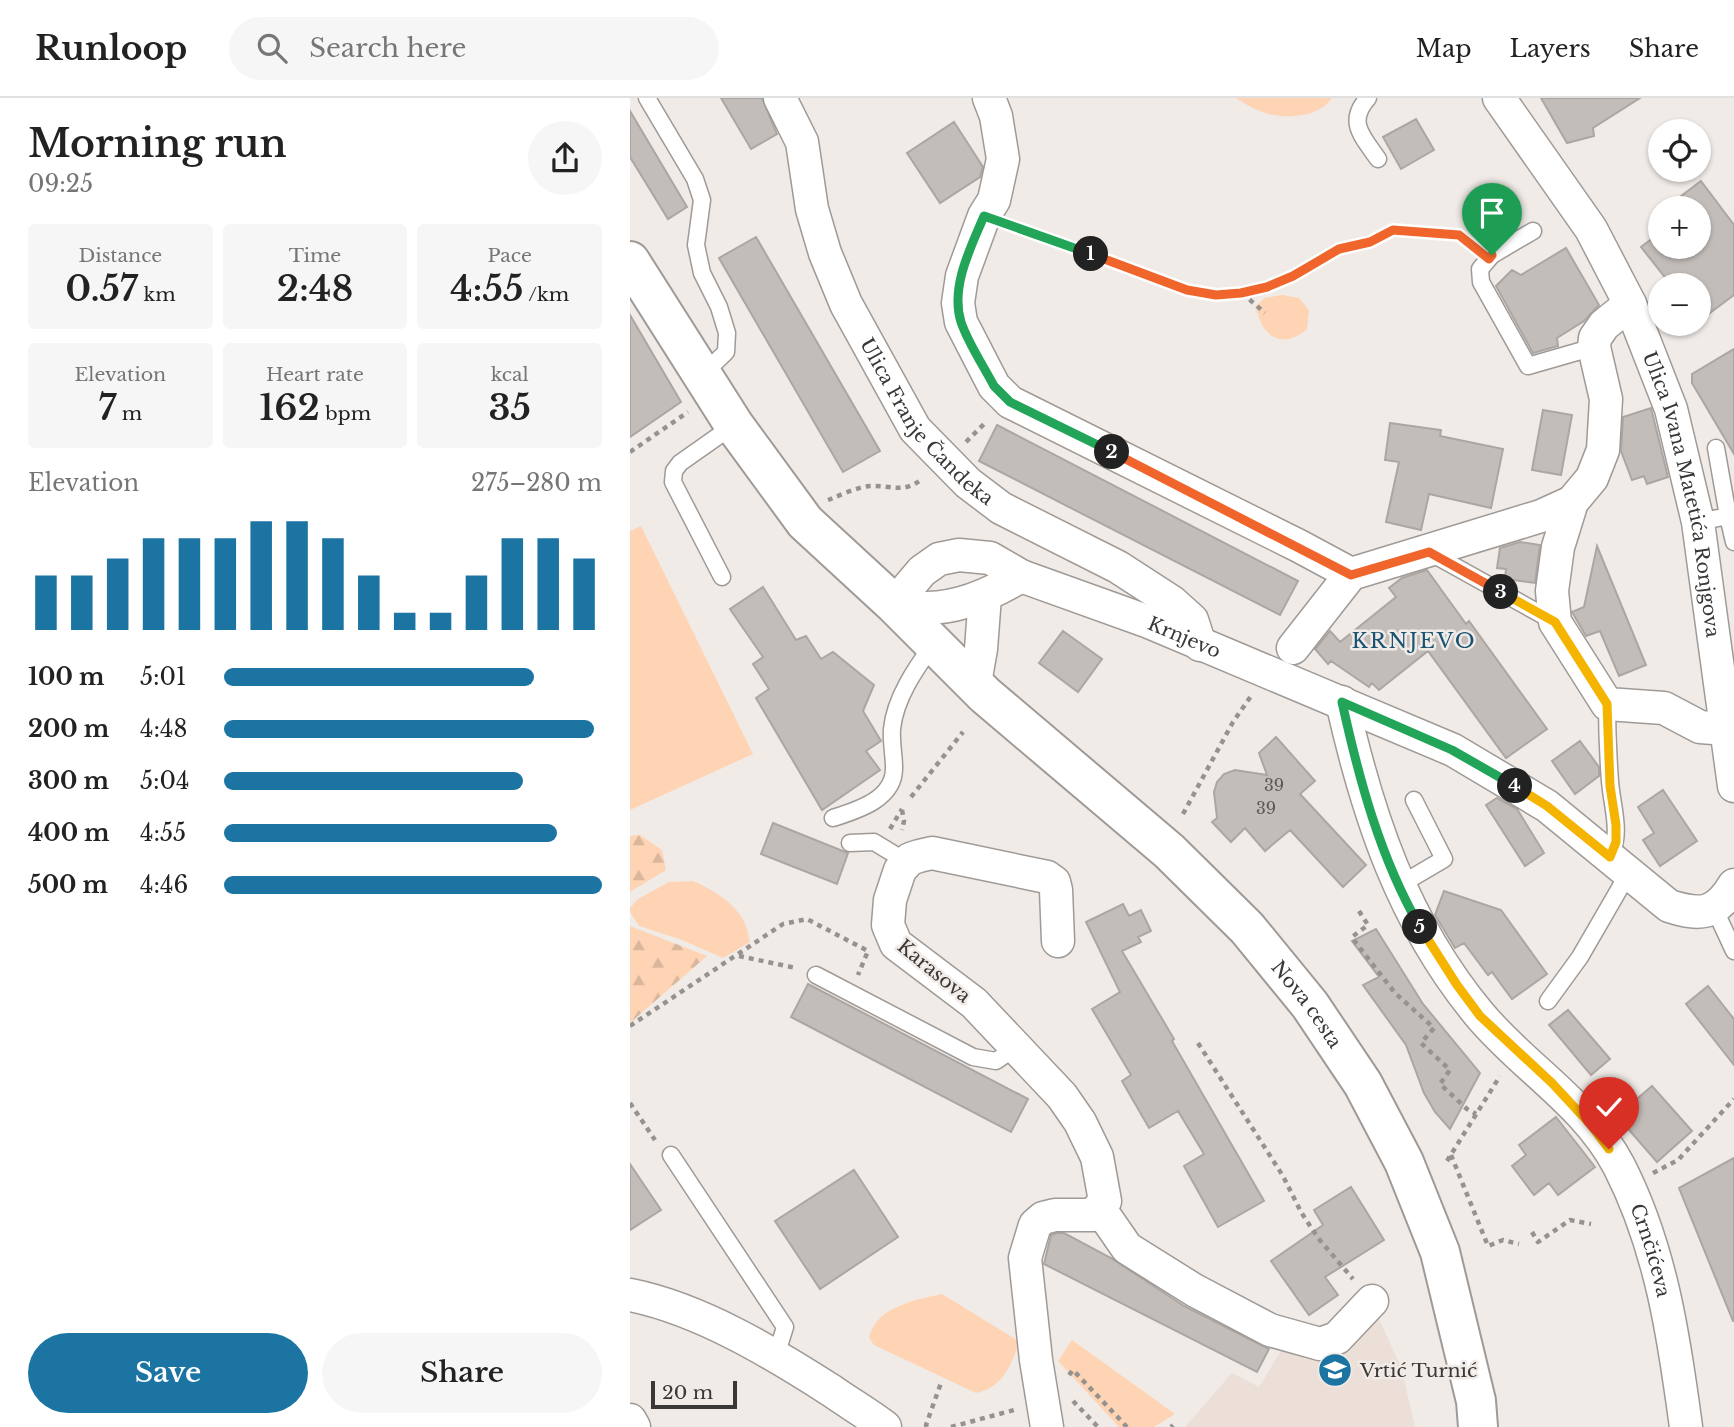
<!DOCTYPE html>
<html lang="en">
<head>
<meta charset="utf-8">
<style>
  :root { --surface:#fff; --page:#f6f6f6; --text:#222; --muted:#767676; --line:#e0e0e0; --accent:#1c74a3 }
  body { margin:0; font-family:"Libre Baskerville",serif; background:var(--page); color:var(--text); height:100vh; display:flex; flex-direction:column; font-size:26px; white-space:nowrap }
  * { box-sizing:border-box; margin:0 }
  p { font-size:23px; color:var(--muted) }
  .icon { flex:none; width:38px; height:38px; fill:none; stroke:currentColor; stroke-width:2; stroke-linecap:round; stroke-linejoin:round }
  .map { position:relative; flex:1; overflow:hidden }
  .details { display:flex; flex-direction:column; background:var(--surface); width:630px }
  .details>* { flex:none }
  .tools { position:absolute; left:1018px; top:21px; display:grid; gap:14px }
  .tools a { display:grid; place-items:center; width:63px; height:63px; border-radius:50%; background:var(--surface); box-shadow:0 2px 5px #0004; font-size:35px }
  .scale { position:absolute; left:21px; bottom:18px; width:86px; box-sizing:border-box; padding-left:7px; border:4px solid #3a3836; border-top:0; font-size:19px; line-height:24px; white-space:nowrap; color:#3a3836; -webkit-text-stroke:5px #f0ebe7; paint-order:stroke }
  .pin { position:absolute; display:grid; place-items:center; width:60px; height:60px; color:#fff; margin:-72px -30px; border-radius:50% 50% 50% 0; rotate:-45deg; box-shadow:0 0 7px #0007 }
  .pin .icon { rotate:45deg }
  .km { position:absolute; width:35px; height:35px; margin:-18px; border-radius:50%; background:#222; color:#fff; font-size:19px; line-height:35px; text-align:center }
  .round { display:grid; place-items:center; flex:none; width:74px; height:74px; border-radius:37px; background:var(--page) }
  .head { display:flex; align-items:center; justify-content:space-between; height:119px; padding:0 28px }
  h1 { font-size:38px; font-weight:600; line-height:52px }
  .stats { display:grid; grid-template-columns:repeat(3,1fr); gap:10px; height:119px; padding:7px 28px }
  .stats div { display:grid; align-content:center; border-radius:7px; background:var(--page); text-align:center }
  .stats b { font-size:35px; font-weight:600 }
  .stats small { font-size:19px; font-weight:400 }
  .stats p { font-size:19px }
  .chart { height:196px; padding:14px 28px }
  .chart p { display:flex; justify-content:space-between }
  .chart svg { width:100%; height:126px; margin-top:7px; stroke:var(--accent); stroke-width:6 }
  .cta { display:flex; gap:14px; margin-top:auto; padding:14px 28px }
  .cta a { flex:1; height:80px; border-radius:42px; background:var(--accent); color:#fff; font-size:28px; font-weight:600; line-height:80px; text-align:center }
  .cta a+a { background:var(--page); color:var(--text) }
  ul { padding:0 28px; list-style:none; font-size:23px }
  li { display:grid; grid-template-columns:112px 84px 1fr; align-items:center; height:52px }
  li i { height:18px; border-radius:9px; background:var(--accent) }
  header { display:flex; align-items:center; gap:42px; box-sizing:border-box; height:98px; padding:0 35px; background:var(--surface); border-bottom:2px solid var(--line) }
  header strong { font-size:33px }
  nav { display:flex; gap:38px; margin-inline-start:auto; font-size:24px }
  .search { width:490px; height:63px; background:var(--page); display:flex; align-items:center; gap:18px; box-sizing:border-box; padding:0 24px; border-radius:38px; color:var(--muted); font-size:26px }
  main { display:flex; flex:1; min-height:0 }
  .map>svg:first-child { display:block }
  .built { fill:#ebdfd7 }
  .forest { fill:url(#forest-firs) }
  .green { fill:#fed4b5 }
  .building { fill:#c3bdba; stroke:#aca6a3; stroke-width:2 }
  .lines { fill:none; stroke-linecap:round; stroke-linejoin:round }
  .service-casing { stroke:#9f9a96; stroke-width:19 }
  .minor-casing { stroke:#9f9a96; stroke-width:35 }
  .tertiary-casing { stroke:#9f9a96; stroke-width:42 }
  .path { stroke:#96928f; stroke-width:4.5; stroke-dasharray:5 5; stroke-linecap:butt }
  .service { stroke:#fff; stroke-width:16 }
  .minor { stroke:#fff; stroke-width:32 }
  .tertiary { stroke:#fff; stroke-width:38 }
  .split-1-casing { stroke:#fff; stroke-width:14 }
  .split-2-casing { stroke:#fff; stroke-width:14 }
  .split-3-casing { stroke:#fff; stroke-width:14 }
  .split-4-casing { stroke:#fff; stroke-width:14 }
  .split-5-casing { stroke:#fff; stroke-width:14 }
  .split-6-casing { stroke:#fff; stroke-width:14 }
  .split-1 { stroke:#f0652b; stroke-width:9 }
  .split-2 { stroke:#22a559; stroke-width:9 }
  .split-3 { stroke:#f0652b; stroke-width:9 }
  .split-4 { stroke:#f5b400; stroke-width:9 }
  .split-5 { stroke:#22a559; stroke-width:9 }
  .split-6 { stroke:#f5b400; stroke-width:9 }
  .labels { text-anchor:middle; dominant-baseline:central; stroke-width:5; stroke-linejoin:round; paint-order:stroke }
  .number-label { font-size:16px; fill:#5c5957 }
  .street-label { font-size:19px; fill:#3a3836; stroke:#f0ebe7 }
  .poi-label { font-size:19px; fill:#3a3836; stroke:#f0ebe7; text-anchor:start }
  .neighbourhood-label { font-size:21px; letter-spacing:2px; fill:#195374; stroke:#f0ebe7 }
</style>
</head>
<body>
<header>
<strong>Runloop</strong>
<div class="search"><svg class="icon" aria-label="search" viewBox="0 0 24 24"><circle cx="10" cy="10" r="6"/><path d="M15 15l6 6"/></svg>Search here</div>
<nav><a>Map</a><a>Layers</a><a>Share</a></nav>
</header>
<main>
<section class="details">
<div class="head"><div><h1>Morning run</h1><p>09:25</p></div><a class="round"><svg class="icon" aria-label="share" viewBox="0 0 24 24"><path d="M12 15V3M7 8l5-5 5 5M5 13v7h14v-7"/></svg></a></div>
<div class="stats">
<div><p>Distance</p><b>0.57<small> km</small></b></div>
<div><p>Time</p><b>2:48</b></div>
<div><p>Pace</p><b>4:55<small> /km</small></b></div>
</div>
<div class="stats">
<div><p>Elevation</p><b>7<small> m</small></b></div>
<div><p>Heart rate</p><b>162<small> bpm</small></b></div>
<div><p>kcal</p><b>35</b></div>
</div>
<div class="chart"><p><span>Elevation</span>275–280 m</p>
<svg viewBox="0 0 160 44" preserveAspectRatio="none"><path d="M5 44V25M15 44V25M25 44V19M35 44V12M45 44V12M55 44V12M65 44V6M75 44V6M85 44V12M95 44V25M105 44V38M115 44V38M125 44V25M135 44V12M145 44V12M155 44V19"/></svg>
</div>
<ul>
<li><b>100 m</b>5:01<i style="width:82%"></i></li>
<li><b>200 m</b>4:48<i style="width:98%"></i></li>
<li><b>300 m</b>5:04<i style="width:79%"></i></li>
<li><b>400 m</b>4:55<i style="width:88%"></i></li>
<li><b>500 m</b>4:46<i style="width:100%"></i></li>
</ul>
<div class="cta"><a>Save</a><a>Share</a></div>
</section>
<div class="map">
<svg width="1104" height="1329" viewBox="0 0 1104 1329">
  <defs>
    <pattern id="forest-firs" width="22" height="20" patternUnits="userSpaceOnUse" patternTransform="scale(1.75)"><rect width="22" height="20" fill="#fed4b5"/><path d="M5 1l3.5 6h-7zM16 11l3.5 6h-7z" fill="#dab79c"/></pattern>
  </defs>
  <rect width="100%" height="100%" fill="#f0ebe7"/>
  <path class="built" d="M748,1219l23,50 14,60h-230l47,-54 27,14 26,-43 35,13 15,-1 15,-10z"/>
  <path class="forest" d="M10,737l22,15 4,20 -36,22v-56z
    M0,828l77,30 -77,67z"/>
  <path class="green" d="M605,0h97c-14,21 -51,22 -72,13 -9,-3 -17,-9 -25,-13z
    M652,197l17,3 10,12 -2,19c-13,12 -31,16 -43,-1 -4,-5 -6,-15 -9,-21l10,-9z
    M11,428l112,228 -123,56v-279z
    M63,783c18,8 41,21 50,39 4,6 5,15 7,22l-27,16 -41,-18 -43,-14 -9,-14v-4l8,-9 31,-17z
    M312,1196l78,48c-10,24 -16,45 -44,51l-102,-48 -5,-7c6,-31 46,-38 73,-44z
    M442,1242l103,74 -21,13h-35l-61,-66z"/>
  <path class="building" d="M91,0h41l15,36 -26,15z
    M911,0h99l-47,30 1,8 -27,7z
    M0,13l57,96 -19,12 -38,-62z
    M786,21l18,31 -33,19 -18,-32z
    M324,24l29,45 -3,10 -40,26 -33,-50z
    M1071,83l33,44v70l-35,26v-36h-28l-30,-38 20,-15v15h38v-39h-16l-7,-8z
    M126,139l124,214 -37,21 -124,-214z
    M936,150l33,57 -15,16 -27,17 1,8 -25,7 -37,-67 16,-16 9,5z
    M0,217l51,87 -51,35z
    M1104,251v105l-42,-71v-9z
    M1021,310l17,69 -21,7 -3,-8 -12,4 -11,-29 2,-34z
    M913,312l29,5 -11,60 -29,-5z
    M760,325l51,7 -1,6 63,13 -12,59 -62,-14 -8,36 -35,-8 13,-60 -14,-2z
    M367,327l301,156 -18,34 -301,-154z
    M890,444l20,3 -5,38 -30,-4 1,-10 -9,-1 3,-20z
    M967,448l49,119 -27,11 -19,-45 -14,5 -14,-24 12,-5z
    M797,472l39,54 3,-3 78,108 -41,29 -78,-107 -49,39 -7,-7 -3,4 -38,-26 -3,3 -13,-15 15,-18 10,11 56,-45 -7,-9 13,-10z
    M133,489l33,53 10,-4 15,23 12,-7 41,33 -11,26 18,30 -15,10 14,19 -58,40 -66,-112 13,-9 -16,-25 10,-7 -33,-48z
    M433,533l39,28 -24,33 -39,-29z
    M646,639l39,44 -15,13 66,71 -23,22 -53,-57 -25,21 -20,-23 -14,14 -19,-20 5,-4 -3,-26 3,-10 7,-8 11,-4 32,5 -8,-22z
    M950,643l19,26v9l-24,18 -23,-33z
    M1033,692l34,51 -37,25 -17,-26 11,-7 -16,-26z
    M867,700l20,11 27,44 -19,13 -39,-61z
    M143,725l75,30 -11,31 -76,-30z
    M814,793l57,19 46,64 -35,25 -20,-27 -4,3 -24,-32 -9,5 -20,-33z
    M493,806l6,12 12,-6 10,21 -13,6 3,5 -19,9 52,88 -2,2 92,160 -46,26 -34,-61 20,-12 -26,-43 -29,17 -27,-47 9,-6 -39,-66 28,-17 -34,-70z
    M746,831l47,75 57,69 -30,56 -15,-17 -11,-19 -18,-48 -43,-60 16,-8 -27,-36z
    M178,886l220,115 -17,33 -220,-115z
    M1078,888l26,33v46l-48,-61z
    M938,912l42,49 -19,16 -42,-50z
    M1022,988l40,45 -35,31 -40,-46z
    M926,1019l39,50 -37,28 -9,-12 -15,12 -22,-29 14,-11 -7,-10z
    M1104,1060v163h-1l-54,-133z
    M0,1066l31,46 -31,20z
    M224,1072l44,67 -78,52 -45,-68z
    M721,1089l33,53 -59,37 13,18 -29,20 -38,-54 52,-36 -9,-15z
    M427,1135h7l47,25 73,48 85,43 -12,23 -213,-108 7,-29z"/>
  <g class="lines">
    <g class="service-casing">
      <path id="service" d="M17,0l48,81 7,21 -6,45 6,28 17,34 8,26 -1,19 -24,23
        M738,0c-22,24 -5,39 10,61
        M903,133l-41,24 -12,14 1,13 47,84 66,-19
        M1086,350l12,68
        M1068,424l30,-6 6,26
        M799,454l126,70
        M92,479l-49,-95 1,-11 6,-8 54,-38
        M977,606c0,26 1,51 3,77 2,27 12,51 0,76
        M203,720c25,-8 62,-19 61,-51 0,-12 -3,-25 -2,-38 3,-31 24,-61 42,-86
        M220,745l24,-1 33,20
        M768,788l46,-27 -30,-59
        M1084,810l20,43
        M186,877l157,82 23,4 20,-14
        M918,903l32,-44 48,-83
        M41,1057l114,172 -9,29"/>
    </g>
    <g class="minor-casing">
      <g id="minor">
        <path id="s1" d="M150,0l22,44 10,67 13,44 21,51 69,125 53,54 33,25 117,59 54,35 20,18 8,25"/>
        <path d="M359,0l7,18 7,43 -9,41 -10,16 -22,60 -4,27 3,19 33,64 16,16 289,144 52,28"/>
        <path id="s2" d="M869,0l92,131 39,75 41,105 27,113 36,264"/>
        <path d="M1000,206l-26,21 -9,13 -1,9 12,52 -3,51 -11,28 -20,24 -14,45 -6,44 3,31 52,82 57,4 36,19 27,2"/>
        <path id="s3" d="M264,506l28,-33 17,-12 20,-4 31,3 31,18 128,46 304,128 94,56 122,100c32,10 47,9 65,-21"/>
        <path d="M264,506c11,2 22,4 33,4 33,0 66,-15 94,-32"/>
        <path d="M663,550l58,-74 190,-58 31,-14"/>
        <path d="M345,585l6,-34 4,-53"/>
        <path id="s4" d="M712,604c26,115 61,220 137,312 45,54 106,88 140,152 42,82 55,171 67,261"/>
        <path d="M470,1111l27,39 67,42 76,40 50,14 17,-6 35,-37"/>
        <path d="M0,1197c70,14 143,58 202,96 17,12 36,23 53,36"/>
        <path d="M0,1322l4,7"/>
        <path d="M417,1329l-11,-67 -11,-102 10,-33 8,-7 12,-3h38l12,-14 -8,-44 -17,-35 -18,-26 -88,-93 -78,-59 -8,-19 2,-25 10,-30 10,-11 9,-3 13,-3 115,24 7,5 2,8 2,51"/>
      </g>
    </g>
    <g class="tertiary-casing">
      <g id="tertiary">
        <path id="s5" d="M0,163l104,164 71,97 89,82 91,91 184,156 78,77 63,77 53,79 41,78 36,90 36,149 2,26"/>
      </g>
    </g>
    <path class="path" d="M384,128l116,41 57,23 29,5 51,-8 26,-11 46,-27 31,-7 23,-12 66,5 13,10
      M612,195l23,20
      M336,344l21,-21
      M0,354l58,-40
      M198,402c13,-5 29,-13 42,-14 22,-1 33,8 52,-7
      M281,699l52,-65
      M272,712l2,11 -2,9
      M553,716l50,-92 18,-26
      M260,731l12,-20
      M729,813l9,14 -16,12 1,2 42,54 39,35 -13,15 29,27 -10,14 27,25 9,5
      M109,858l57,12
      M0,928l153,-102 24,-5 61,32 -10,24
      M568,945l85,133 18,36 17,26 35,41
      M0,1005l25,37
      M821,1057l37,91 15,-6 16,4
      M817,1063l53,-85
      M1023,1075l25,-13 56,-61
      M902,1134l6,10 32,-22 21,4
      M439,1277l4,-5 54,57
      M443,1303l25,26
      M297,1329l-1,-2 16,-45
      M321,1329l63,-17
      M541,1329l2,-2"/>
    <use href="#service" class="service"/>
    <use href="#minor" class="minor"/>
    <use href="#tertiary" class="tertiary"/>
  </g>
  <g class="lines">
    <g class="split-1-casing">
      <path id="split-1" d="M461,156l96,36 29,5 25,-2 26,-6 26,-11 46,-27 31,-7 23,-12 66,5 30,24 3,-4"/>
    </g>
    <g class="split-2-casing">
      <path id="split-2" d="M461,156l-107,-38c-13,31 -34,71 -23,106 7,21 22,43 33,64l16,16 102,50"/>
    </g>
    <g class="split-3-casing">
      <path id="split-3" d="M482,354l239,123 78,-23 72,40"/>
    </g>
    <g class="split-4-casing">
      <path id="split-4" d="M871,494l54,30 52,82 3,82 6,39v17l-6,15 -63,-51 -32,-20"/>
    </g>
    <g class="split-5-casing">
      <path id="split-5" d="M790,829c-40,-69 -61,-148 -78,-225l110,48 63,36"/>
    </g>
    <g class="split-6-casing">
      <path id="split-6" d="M790,829l37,58 23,31 72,67 38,41 19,25"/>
    </g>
    <use href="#split-1" class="split-1"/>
    <use href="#split-2" class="split-2"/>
    <use href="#split-3" class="split-3"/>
    <use href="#split-4" class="split-4"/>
    <use href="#split-5" class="split-5"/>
    <use href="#split-6" class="split-6"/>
  </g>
  <defs>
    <g id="school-disc" transform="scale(1.75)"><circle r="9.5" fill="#1c74a3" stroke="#f0ebe7"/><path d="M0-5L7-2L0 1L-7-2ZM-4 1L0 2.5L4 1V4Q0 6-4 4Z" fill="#fff"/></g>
  </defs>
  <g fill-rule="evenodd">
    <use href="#school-disc" x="705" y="1272"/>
  </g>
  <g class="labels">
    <g class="number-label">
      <text x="644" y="687">39</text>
      <text x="636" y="710">39</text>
    </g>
    <g class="street-label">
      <text stroke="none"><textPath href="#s1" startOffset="362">Ulica Franje Čandeka</textPath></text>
      <text stroke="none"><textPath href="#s2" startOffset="443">Ulica Ivana Matetića Ronjgova</textPath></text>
      <text stroke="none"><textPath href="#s3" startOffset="326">Krnjevo</textPath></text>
      <text transform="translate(304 873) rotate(39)">Karasova</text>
      <text stroke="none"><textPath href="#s5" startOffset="1012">Nova cesta</textPath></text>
      <text stroke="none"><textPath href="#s4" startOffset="642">Crnčićeva</textPath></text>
    </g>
    <g class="poi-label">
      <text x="730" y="1272">Vrtić Turnić</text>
    </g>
    <g class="neighbourhood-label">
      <text x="784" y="543">KRNJEVO</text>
    </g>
  </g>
</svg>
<div class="tools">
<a><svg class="icon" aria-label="locate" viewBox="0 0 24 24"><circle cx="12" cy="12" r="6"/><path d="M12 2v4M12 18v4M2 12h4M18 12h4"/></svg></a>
<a>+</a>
<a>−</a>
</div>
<div class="scale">20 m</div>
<div class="pin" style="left:862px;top:157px;background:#1e9e55"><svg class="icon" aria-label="arrive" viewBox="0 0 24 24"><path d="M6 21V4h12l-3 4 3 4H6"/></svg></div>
<div class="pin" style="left:979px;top:1051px;background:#d93025"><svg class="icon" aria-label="check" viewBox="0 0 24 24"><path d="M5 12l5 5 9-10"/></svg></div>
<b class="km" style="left:461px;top:156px">1</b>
<b class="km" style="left:482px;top:354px">2</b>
<b class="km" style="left:871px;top:494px">3</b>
<b class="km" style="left:885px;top:688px">4</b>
<b class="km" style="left:790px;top:829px">5</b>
</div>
</main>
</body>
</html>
